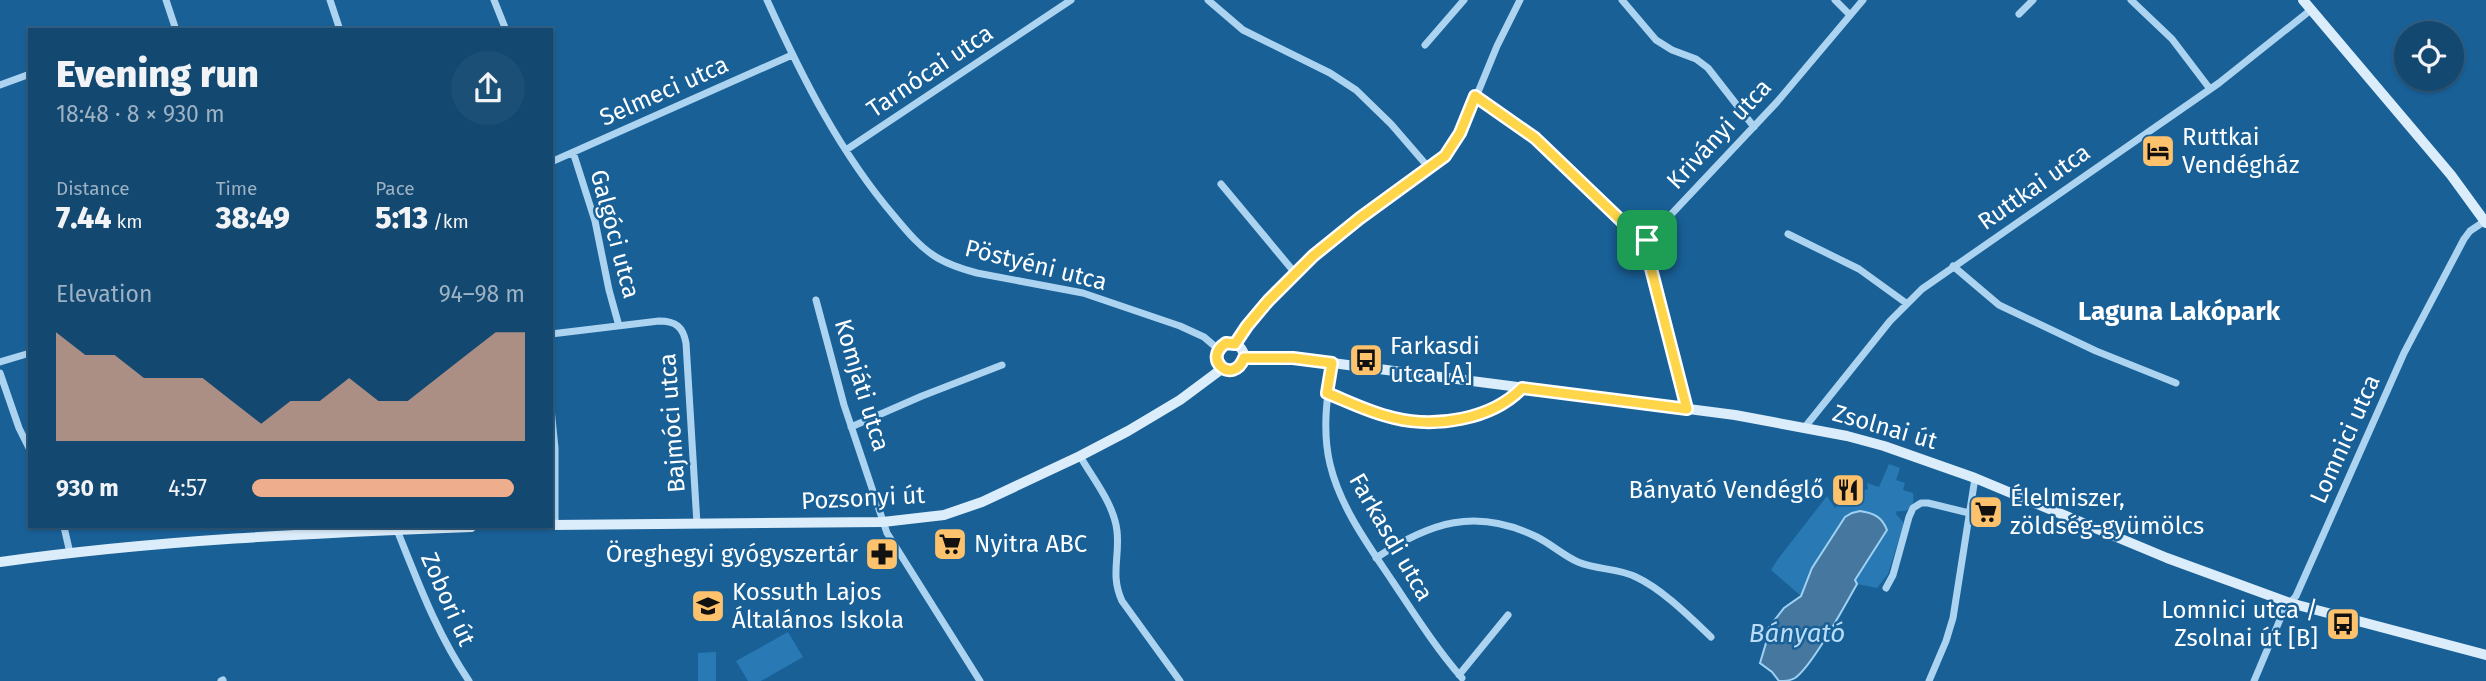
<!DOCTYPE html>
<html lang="en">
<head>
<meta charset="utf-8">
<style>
  :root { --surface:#134871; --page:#1c4f76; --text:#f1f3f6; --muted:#9db2c3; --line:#326084; --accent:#eead8d }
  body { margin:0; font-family:"Fira Sans",sans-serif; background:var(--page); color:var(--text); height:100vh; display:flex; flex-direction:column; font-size:26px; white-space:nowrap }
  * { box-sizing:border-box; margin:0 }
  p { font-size:23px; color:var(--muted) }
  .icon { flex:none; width:38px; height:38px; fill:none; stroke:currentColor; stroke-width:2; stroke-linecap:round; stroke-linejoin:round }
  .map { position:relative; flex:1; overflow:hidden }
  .drawer { position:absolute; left:28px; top:28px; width:525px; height:500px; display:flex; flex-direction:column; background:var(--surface); border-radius:0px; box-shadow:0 2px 5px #0004,0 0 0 2px var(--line) }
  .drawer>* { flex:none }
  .fabs { position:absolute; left:2394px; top:21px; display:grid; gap:14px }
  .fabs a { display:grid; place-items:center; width:70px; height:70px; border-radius:50%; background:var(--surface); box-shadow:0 2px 5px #0004,0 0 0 2px var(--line); font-size:35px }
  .pin { position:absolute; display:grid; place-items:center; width:60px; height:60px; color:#fff; margin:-30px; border-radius:14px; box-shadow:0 4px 10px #0006 }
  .round { display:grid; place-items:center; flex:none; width:74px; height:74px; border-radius:37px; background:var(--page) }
  .headline { display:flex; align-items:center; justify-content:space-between; height:119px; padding:0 28px }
  h1 { font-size:38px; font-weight:800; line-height:52px }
  .stats { display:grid; grid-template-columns:repeat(3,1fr); gap:10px; height:119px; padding:7px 28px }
  .stats div { display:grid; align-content:center }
  .stats b { font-size:30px; font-weight:800 }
  .stats small { font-size:19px; font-weight:400 }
  .stats p { font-size:19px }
  .chart { height:196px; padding:14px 28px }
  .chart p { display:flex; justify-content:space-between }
  .chart svg { width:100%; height:126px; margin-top:7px; fill:var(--accent); opacity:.7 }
  ul { padding:0 28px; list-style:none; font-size:23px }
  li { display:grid; grid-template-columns:112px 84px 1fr; align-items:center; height:52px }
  li i { height:18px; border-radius:9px; background:var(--accent) }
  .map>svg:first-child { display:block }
  .green { fill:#2879b4 }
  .water { fill:#46789f; stroke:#9fd1f3; stroke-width:2 }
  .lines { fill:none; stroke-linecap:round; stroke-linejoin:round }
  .street { stroke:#acd4f1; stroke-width:7 }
  .secondary { stroke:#dbedfb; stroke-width:10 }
  .route-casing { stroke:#fff; stroke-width:14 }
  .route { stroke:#ffd54a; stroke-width:9 }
  .labels { text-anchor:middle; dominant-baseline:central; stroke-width:5; stroke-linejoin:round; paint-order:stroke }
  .street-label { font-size:24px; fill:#fff; stroke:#196097 }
  .poi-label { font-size:24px; fill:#fff; stroke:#196097; text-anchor:start }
  .neighbourhood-label { font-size:26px; font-weight:bold; fill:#fff; stroke:#196097 }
  .water-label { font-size:26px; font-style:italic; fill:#b9ddf7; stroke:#196097 }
</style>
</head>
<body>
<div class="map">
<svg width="2486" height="681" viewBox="0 0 2486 681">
  <rect width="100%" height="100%" fill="#196097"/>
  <path class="green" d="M1889,464l11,4 -4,12 9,3 -2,7 10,3c2,13 -3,20 -16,18l-1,3 7,8v5l-15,47 -11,14 -20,-4 -2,-4 32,-49c-5,-14 -13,-18 -27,-20l-30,27 -17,30 -12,28 -30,-26 7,-11 49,-63 8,12 16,-11h9l2,-6 6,-2 -1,-6 12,4z
    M788,632l15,25 -42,24h-13l-12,-20z
    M716,652v29h-18v-28z"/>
  <path class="water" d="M1860,511c14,2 22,6 27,19l-32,50 2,4c-12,21 -44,81 -62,94 -5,3 -10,3 -16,3l-7,-9 -12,-9 6,-20v-12l18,-23 17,-12 11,-28 33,-51 7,-4z"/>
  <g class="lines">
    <path class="street" d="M166,0l10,30
      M330,0l10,30
      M494,0l12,30
      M767,0c35,77 73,153 128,217 11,13 23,28 38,38 13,9 29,14 44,18l106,20 97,33 24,11 14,12
      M1208,0l35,30 87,43 26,17 35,34 38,44
      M1622,0l34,40 16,10 24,9 12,9 46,59
      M1835,0l14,14
      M2131,0l41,39 38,50
      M2019,14l14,-14
      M1425,45l39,-45
      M0,85l30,-11
      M1475,96l60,42 98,94 14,8
      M846,150l225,-150
      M573,152l22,69 14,69 10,36
      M551,162l241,-107
      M1221,184l74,89
      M1788,234l71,35 47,34
      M1953,266l46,39 97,46 80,32
      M816,300l28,105 43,128 93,148
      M551,334l108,-13c17,0 24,6 27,22l11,181
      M1235,344l12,-18 21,-25 45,-45 47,-38 85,-62 22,-37 30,-73 23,-46
      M0,362l30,-9
      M1332,363c-5,34 -10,68 -2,101 10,43 39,82 63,118 22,33 43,66 69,96
      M0,373l19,55 11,22
      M1327,393c22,9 44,20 67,25 41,10 98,2 128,-30
      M551,408l4,40v77
      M1687,409l-42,-164 2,-5 130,-138 86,-102
      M851,427l71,-31 80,-31
      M1805,427l85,-106 32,-32 297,-206 93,-74
      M1080,456c13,23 34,48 37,75 3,26 -7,44 5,70l58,80
      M64,527l6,26
      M397,530c21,52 40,104 72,151
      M1376,558c54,-36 100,-51 161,-21 14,7 27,19 41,25 19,8 40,6 58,15 26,12 54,40 75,60
      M1886,588l7,-13 16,-58 4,-9 8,-5h7l41,10
      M1459,675l49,-60
      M221,681l2,-1
      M1929,681l17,-40 7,-23 22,-140
      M2254,681l30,-71 12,-14 108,-243 60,-114 6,-8 15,-10"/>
    <path class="secondary" d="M2303,0l148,175 35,48
      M1216 357a14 14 0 1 1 28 0a14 14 0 1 1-28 0Z
      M1244,358l65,2 426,55 112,21 37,10 91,32 192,80 123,45 196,52
      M551,525l332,-3 61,-7 38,-13 98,-46 48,-25 52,-31 43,-32
      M0,562c156,-22 313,-29 471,-35"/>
  </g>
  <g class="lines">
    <g class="route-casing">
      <path id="route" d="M1475,96l60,42 98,94 14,8 -2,5 42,164 -165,-21c-31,32 -87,40 -128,30 -23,-5 -45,-16 -67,-25l5,-30 -39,-5h-49c-11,28 -43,1 -18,-15l9,1 12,-18 21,-25 45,-45 47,-38 85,-62 15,-23z"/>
    </g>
    <use href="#route" class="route"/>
  </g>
  <defs>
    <g id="hotel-square" transform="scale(1.75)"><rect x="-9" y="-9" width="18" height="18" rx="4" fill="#ffc26c" stroke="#196097"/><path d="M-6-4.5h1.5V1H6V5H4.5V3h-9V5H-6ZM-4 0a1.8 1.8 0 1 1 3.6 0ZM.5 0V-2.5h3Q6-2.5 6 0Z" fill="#111"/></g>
    <g id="bus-square" transform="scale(1.75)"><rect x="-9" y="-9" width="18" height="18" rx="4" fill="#ffc26c" stroke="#196097"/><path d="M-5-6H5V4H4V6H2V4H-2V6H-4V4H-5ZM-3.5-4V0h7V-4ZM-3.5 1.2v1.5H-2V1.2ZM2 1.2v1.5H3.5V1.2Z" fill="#111"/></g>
    <g id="restaurant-square" transform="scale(1.75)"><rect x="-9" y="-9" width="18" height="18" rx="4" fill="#ffc26c" stroke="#196097"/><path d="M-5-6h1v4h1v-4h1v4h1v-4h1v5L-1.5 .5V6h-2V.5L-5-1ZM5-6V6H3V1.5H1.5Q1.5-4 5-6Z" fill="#111"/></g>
    <g id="supermarket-square" transform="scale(1.75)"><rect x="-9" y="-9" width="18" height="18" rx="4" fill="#ffc26c" stroke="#196097"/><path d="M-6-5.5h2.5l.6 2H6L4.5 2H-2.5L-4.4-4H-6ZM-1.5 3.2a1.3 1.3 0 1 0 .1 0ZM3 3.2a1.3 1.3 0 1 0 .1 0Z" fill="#111"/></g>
    <g id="pharmacy-square" transform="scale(1.75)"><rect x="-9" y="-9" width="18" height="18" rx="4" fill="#ffc26c" stroke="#196097"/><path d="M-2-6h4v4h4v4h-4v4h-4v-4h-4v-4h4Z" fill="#111"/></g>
    <g id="school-square" transform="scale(1.75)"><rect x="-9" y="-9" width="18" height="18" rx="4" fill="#ffc26c" stroke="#196097"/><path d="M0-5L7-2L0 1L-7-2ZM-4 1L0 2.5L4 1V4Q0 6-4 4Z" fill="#111"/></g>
  </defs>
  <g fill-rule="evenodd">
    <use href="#hotel-square" x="2158" y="151"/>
    <use href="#bus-square" x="1366" y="360"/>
    <use href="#restaurant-square" x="1848" y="490"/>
    <use href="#supermarket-square" x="1986" y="512"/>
    <use href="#supermarket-square" x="950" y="544"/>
    <use href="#pharmacy-square" x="882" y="554"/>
    <use href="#school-square" x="708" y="606"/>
    <use href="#bus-square" x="2343" y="624"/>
  </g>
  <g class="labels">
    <g class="street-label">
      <text transform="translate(930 71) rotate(-34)">Tarnócai utca</text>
      <text transform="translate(664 91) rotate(-24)">Selmeci utca</text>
      <text transform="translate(1719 134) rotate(-47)">Kriványi utca</text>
      <text transform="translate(2034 187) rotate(-35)">Ruttkai utca</text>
      <text transform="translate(615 234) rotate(75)">Galgóci utca</text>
      <text transform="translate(1036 265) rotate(14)">Pöstyéni utca</text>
      <text transform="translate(862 385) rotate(73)">Komjáti utca</text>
      <text transform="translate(672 423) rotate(-94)">Bajmóci utca</text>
      <text transform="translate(1885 427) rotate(16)">Zsolnai út</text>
      <text transform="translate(2345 439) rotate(-66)">Lomnici utca</text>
      <text transform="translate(863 498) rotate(-3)">Pozsonyi út</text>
      <text transform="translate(1391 537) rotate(60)">Farkasdi utca</text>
      <text transform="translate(448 599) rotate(66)">Zobori út</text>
    </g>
    <g class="poi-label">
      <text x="2182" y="137">Ruttkai<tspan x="2182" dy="28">Vendégház</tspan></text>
      <text x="1390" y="346">Farkasdi<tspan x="1390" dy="28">utca [A]</tspan></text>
      <text x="1824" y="490" text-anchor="end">Bányató Vendéglő</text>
      <text x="2010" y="498">Élelmiszer,<tspan x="2010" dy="28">zöldség-gyümölcs</tspan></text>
      <text x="974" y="544">Nyitra ABC</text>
      <text x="858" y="554" text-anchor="end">Öreghegyi gyógyszertár</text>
      <text x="732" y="592">Kossuth Lajos<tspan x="732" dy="28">Általános Iskola</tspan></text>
      <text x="2318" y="610" text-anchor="end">Lomnici utca /<tspan x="2318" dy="28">Zsolnai út [B]</tspan></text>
    </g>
    <g class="neighbourhood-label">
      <text x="2179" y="311">Laguna Lakópark</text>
    </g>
    <g class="water-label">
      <text x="1797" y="633">Bányató</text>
    </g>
  </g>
</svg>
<div class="fabs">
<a><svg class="icon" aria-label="locate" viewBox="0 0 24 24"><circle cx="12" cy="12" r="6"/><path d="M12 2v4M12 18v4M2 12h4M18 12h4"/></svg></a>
</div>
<div class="pin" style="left:1647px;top:240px;background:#1e9e55"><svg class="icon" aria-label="arrive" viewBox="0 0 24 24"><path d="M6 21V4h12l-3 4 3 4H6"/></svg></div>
<section class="drawer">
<div class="headline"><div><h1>Evening run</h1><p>18:48 · 8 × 930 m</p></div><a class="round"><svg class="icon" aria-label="share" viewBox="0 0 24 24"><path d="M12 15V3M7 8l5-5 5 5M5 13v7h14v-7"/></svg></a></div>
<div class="stats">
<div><p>Distance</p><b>7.44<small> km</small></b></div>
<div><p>Time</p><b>38:49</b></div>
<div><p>Pace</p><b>5:13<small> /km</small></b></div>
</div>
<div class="chart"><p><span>Elevation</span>94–98 m</p>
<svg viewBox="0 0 160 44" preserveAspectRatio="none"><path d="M0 44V6L10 14L20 14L30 22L40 22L50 22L60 30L70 38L80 30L90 30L100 22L110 30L120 30L130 22L140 14L150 6L160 6V44z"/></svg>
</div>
<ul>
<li><b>930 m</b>4:57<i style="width:96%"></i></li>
</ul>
</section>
</div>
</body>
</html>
